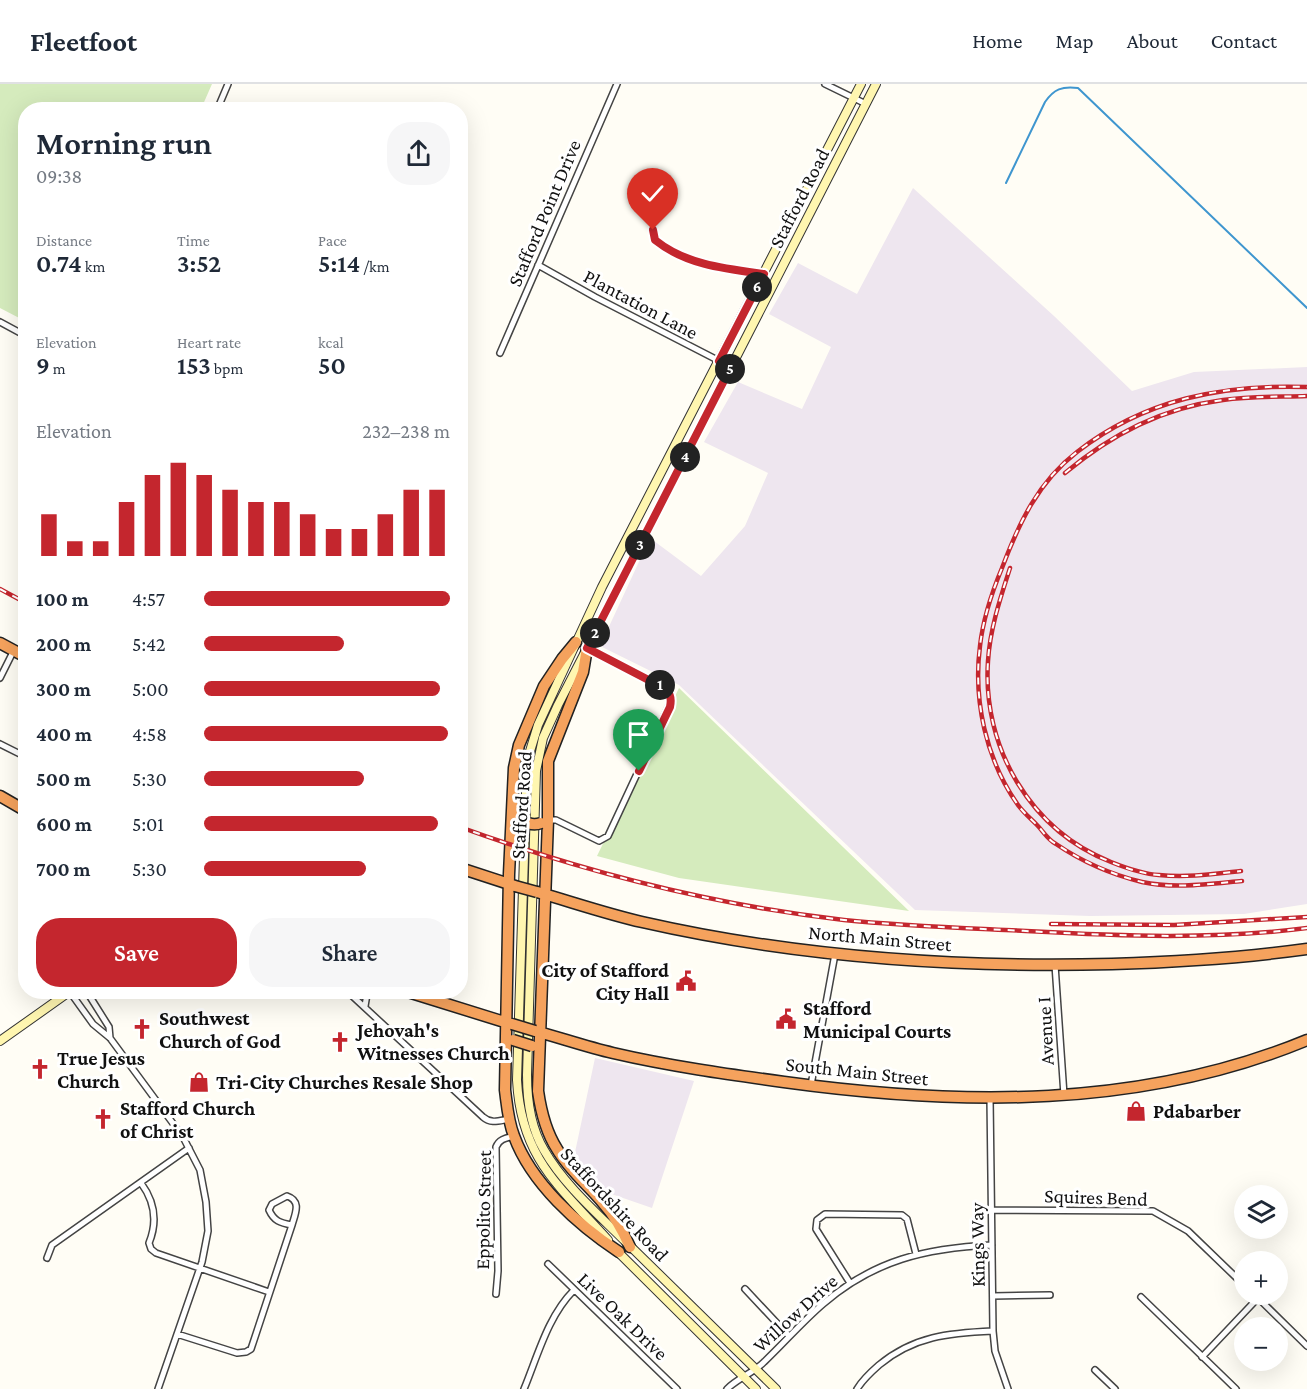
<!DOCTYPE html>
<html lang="en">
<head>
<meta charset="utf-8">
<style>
  :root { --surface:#fff; --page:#f6f6f7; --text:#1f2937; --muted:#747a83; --line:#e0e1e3; --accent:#c4262e }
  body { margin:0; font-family:"Crimson Pro",serif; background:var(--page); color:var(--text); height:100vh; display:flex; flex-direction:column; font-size:22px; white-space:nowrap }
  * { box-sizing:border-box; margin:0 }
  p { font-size:20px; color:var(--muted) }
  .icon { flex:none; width:33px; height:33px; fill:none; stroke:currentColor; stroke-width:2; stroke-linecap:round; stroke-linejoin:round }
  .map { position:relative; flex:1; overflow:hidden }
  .drawer { position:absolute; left:18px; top:18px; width:450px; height:897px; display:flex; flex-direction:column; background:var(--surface); border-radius:24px; box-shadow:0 6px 24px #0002 }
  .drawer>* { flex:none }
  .fabs { position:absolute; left:1234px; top:1101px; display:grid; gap:12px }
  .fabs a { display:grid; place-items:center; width:54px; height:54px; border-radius:50%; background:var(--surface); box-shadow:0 6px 24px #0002; font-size:30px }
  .pin { position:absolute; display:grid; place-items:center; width:51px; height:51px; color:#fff; margin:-62px -26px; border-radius:50% 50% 50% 0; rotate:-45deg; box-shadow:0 0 6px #0007 }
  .pin .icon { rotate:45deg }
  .km { position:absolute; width:30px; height:30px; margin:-15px; border-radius:50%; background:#222; color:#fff; font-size:16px; line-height:30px; text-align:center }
  .round { display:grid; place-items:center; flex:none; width:63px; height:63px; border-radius:24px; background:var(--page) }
  .head { display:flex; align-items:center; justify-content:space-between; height:102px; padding:0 18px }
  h1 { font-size:33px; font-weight:600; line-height:45px }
  .figures { display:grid; grid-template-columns:repeat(3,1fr); gap:9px; height:102px; padding:6px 18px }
  .figures div { display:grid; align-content:center }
  .figures b { font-size:26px; font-weight:600 }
  .figures small { font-size:16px; font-weight:400 }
  .figures p { font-size:16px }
  .chart { height:168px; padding:12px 18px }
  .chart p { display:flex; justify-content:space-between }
  .chart svg { width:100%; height:108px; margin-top:6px; stroke:var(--accent); stroke-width:6 }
  .cta { display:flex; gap:12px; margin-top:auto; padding:12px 18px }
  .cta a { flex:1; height:69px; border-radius:24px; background:var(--accent); color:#fff; font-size:24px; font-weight:600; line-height:69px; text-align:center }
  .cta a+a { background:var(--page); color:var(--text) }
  ul { padding:0 18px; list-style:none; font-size:20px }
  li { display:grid; grid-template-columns:96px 72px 1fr; align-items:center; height:45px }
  li i { height:15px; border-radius:8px; background:var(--accent) }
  header { display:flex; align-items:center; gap:36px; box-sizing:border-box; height:84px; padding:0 30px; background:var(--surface); border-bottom:2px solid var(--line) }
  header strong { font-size:28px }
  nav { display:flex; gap:33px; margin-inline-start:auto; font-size:21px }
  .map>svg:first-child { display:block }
  .industrial { fill:#eee6ef }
  .green { fill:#d5ebbd }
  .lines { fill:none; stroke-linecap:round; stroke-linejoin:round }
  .stream { stroke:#3f96cf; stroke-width:2 }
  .street-casing { stroke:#444; stroke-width:8 }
  .secondary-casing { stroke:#333; stroke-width:10 }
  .highway-casing { stroke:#222; stroke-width:13 }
  .street { stroke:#fff; stroke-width:5 }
  .secondary { stroke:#fff6b0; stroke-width:8 }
  .highway { stroke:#f5a25d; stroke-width:10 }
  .rail-casing { stroke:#c4262e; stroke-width:4.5 }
  .rail { stroke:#fff; stroke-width:2; stroke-dasharray:7; stroke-linecap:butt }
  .highway-bridge-casing { stroke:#222; stroke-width:13; stroke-linecap:butt }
  .highway-bridge { stroke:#f5a25d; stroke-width:10 }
  .route-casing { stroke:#fff; stroke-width:12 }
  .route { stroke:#c4262e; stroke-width:8 }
  .labels { text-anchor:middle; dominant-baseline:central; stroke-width:6; stroke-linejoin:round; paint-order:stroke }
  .street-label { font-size:20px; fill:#111; stroke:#fff }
  .poi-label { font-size:20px; font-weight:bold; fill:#111; stroke:#fff; text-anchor:start }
</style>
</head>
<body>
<header>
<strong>Fleetfoot</strong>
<nav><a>Home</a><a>Map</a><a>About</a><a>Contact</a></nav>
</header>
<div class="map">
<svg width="1307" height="1305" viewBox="0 0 1307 1305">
  <rect width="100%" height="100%" fill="#fffdf5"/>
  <path class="industrial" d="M913,104l141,128 78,75 62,-19 113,-5v537l-63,10 -154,2 -175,-6 -236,-225 -79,-39 50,-108 51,38 44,-50 23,-53 -64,-31 34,-60 64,27 29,-62 -62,-33 29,-51 59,31z
    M595,974l99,23 -42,127 -52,-18 -26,-33z"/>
  <path class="green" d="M0,0h212l-11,25 -175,1 -1,211 -25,-13z
    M679,604l230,223 -230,-33 -82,-22z"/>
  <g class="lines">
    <path class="stream" d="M1006,99l39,-81c9,-13 17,-16 33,-14l229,220"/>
    <g class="street-casing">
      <path id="street" d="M825,0l41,20
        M217,26l11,-26
        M653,146l2,10c31,25 71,29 109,34
        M538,181l57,32 136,70
        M0,238l26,14
        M500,269l117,-269
        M0,594l14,-28
        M0,660l26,13
        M548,736h8l43,21 9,-5 63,-135 -2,-10 -7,-4 -75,-39
        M1055,881l9,130
        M70,908l23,32 17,14 73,99 17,33 6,32 2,29 -6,31 -44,127
        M87,908l22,35 1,11
        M348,908l135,125c8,7 15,4 26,2
        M365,922l2,-12 3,-2
        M811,1001l24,-131
        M990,1014l3,233 2,20 13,38
        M141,1099c14,19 17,38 8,60l2,6 5,4 113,39
        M991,1126l162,1 35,20 57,55
        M47,1174l5,-13 137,-97
        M548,1180l129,125
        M850,1199l-34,-54 1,-9 8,-6 77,1 5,4 9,35
        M745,1205l44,47
        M496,1210l2,-23 -2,-124c3,-8 10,-9 18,-11
        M1254,1210l53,52
        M993,1212l57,-1
        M1141,1213l95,92
        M177,1250l60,19 9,-1 5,-3 41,-124c3,-11 10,-24 -5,-29l-15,8 -3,6c5,11 11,13 23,15
        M1202,1273l56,-59
        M1095,1286l20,19
        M524,1305c14,-34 24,-73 50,-99
        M727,1305c11,-11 26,-16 37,-27 20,-19 38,-40 59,-58 51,-44 103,-56 169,-59
        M857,1305c6,-10 14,-17 22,-24 35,-29 70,-32 114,-34"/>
    </g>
    <g class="secondary-casing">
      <path id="secondary" d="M0,957l69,-49
        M608,1156c-49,-54 -87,-82 -91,-160l10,-319 11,-36 64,-138 259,-503
        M616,1166l140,139
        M776,1305c-50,-49 -100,-98 -150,-147 -28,-28 -62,-57 -82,-92 -13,-22 -17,-49 -17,-75l9,-304 7,-33 15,-33 318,-621"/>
    </g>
    <g class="highway-casing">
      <path id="highway" d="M576,558l-14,17 -18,27 -25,59 -5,23 -5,106 -4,216c2,15 3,31 9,46 17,47 64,89 105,116
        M0,559l26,14
        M587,564l-4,24 -35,89v59l-10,271c3,21 8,41 19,58 12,21 31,36 46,54 12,13 20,28 27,44
        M0,712l26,15
        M460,784l55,18
        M537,808c35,10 70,22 105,30 154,35 313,46 470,42 66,-2 130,-6 195,-15
        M408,908l103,32
        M535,947c26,7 52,16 78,22 56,13 113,21 171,29 175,24 357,27 523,-42"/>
    </g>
    <use href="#street" class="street"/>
    <use href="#secondary" class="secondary"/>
    <use href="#highway" class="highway"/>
    <g class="rail-casing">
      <path id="rail" d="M1065,389c47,-39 97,-65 158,-73 28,-4 56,-3 84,-4
        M1010,484c-10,31 -20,61 -22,93 -6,86 42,169 123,201 15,6 31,12 48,13 27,3 55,-1 82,-4
        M0,505l26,14
        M460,743c124,45 253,78 384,93 60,6 121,8 182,11 93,5 188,9 281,-3
        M1242,797c-33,3 -68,8 -100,1 -29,-7 -61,-21 -86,-38 -8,-4 -13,-13 -19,-19 -6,-6 -14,-13 -19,-20 -32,-45 -45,-105 -38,-159 3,-27 12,-54 22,-78 17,-45 36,-86 75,-116 68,-53 146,-68 230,-65
        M1051,840l123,1 133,-8"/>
    </g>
    <use href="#rail" class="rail"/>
    <g class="highway-bridge-casing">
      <path id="highway-bridge" d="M518,733c6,6 15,9 23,6
        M515,802l22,6
        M512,940l23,7
        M513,956l19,6"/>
    </g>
    <use href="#highway-bridge" class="highway-bridge"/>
  </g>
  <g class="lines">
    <g class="route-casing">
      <path id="route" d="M639,687l31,-64c2,-10 0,-15 -8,-20l-75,-39 144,-281 -12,-6 45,-87c-38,-5 -78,-9 -109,-34l-2,-10"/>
    </g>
    <use href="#route" class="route"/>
  </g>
  <defs>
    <g id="civic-bare" transform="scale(1.62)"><path d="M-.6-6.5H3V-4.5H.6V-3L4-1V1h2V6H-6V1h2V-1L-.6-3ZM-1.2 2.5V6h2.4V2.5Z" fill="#c4262e" stroke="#fff" stroke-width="2.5" paint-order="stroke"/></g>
    <g id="church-bare" transform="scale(1.62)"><path d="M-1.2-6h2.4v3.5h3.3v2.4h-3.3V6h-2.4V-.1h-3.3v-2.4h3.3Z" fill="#c4262e" stroke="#fff" stroke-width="2.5" paint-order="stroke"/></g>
    <g id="shop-bare" transform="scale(1.62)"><path d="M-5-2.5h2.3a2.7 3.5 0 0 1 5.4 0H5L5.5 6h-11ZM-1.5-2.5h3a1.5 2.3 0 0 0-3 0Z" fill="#c4262e" stroke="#fff" stroke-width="2.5" paint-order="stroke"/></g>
  </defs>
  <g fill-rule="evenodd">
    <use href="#civic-bare" x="686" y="897"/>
    <use href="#civic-bare" x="786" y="935"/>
    <use href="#church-bare" x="142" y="945"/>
    <use href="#church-bare" x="340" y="958"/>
    <use href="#church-bare" x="40" y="985"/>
    <use href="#shop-bare" x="199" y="998"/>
    <use href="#shop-bare" x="1136" y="1027"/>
    <use href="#church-bare" x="103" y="1035"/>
  </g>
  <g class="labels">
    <g class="street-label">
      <text transform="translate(799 114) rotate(-63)">Stafford Road</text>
      <text transform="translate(544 129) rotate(-67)">Stafford Point Drive</text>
      <text transform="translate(641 220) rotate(28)">Plantation Lane</text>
      <text transform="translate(521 721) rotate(-86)">Stafford Road</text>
      <text transform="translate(880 854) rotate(5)">North Main Street</text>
      <text transform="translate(1045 947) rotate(-93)">Avenue I</text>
      <text transform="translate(857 987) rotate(6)">South Main Street</text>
      <text transform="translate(1096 1113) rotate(2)">Squires Bend</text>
      <text transform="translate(615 1120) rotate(47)">Staffordshire Road</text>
      <text transform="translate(483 1126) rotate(-89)">Eppolito Street</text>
      <text transform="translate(977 1161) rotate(-91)">Kings Way</text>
      <text transform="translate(795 1229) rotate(-42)">Willow Drive</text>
      <text transform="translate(623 1232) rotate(44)">Live Oak Drive</text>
    </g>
    <g class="poi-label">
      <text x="669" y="886" text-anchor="end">City of Stafford<tspan x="669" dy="23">City Hall</tspan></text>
      <text x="803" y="924">Stafford<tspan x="803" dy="23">Municipal Courts</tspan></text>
      <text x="159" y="934">Southwest<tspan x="159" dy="23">Church of God</tspan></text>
      <text x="357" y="946">Jehovah's<tspan x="357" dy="23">Witnesses Church</tspan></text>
      <text x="57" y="974">True Jesus<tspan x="57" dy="23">Church</tspan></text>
      <text x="216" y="998">Tri-City Churches Resale Shop</text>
      <text x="120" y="1024">Stafford Church<tspan x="120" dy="23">of Christ</tspan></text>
      <text x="1153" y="1027">Pdabarber</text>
    </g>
  </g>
</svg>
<div class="fabs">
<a><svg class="icon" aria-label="layers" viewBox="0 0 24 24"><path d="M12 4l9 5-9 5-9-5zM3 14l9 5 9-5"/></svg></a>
<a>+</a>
<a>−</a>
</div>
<div class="pin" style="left:639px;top:687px;background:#1e9e55"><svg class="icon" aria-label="arrive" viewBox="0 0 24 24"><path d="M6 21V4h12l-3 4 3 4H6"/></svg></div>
<div class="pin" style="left:653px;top:146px;background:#d93025"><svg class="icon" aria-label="check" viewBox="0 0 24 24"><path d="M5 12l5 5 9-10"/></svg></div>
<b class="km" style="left:660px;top:601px">1</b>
<b class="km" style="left:595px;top:549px">2</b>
<b class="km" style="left:640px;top:461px">3</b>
<b class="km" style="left:685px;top:373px">4</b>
<b class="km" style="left:730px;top:285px">5</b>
<b class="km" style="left:757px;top:203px">6</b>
<section class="drawer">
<div class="head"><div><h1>Morning run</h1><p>09:38</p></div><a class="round"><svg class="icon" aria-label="share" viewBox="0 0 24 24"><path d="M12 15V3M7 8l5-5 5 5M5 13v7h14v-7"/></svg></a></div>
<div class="figures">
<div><p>Distance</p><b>0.74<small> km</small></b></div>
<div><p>Time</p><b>3:52</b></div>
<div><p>Pace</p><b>5:14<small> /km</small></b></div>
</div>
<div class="figures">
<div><p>Elevation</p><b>9<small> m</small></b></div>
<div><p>Heart rate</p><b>153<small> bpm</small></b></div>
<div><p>kcal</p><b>50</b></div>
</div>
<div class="chart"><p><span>Elevation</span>232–238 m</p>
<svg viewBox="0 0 160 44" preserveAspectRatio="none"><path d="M5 44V27M15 44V38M25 44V38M35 44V22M45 44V11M55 44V6M65 44V11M75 44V17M85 44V22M95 44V22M105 44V27M115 44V33M125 44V33M135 44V27M145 44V17M155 44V17"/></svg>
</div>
<ul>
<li><b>100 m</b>4:57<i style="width:100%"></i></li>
<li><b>200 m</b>5:42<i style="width:57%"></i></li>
<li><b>300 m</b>5:00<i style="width:96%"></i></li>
<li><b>400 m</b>4:58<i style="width:99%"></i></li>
<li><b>500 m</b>5:30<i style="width:65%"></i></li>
<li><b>600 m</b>5:01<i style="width:95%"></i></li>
<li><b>700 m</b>5:30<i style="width:66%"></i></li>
</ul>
<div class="cta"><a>Save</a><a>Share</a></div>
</section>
</div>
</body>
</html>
